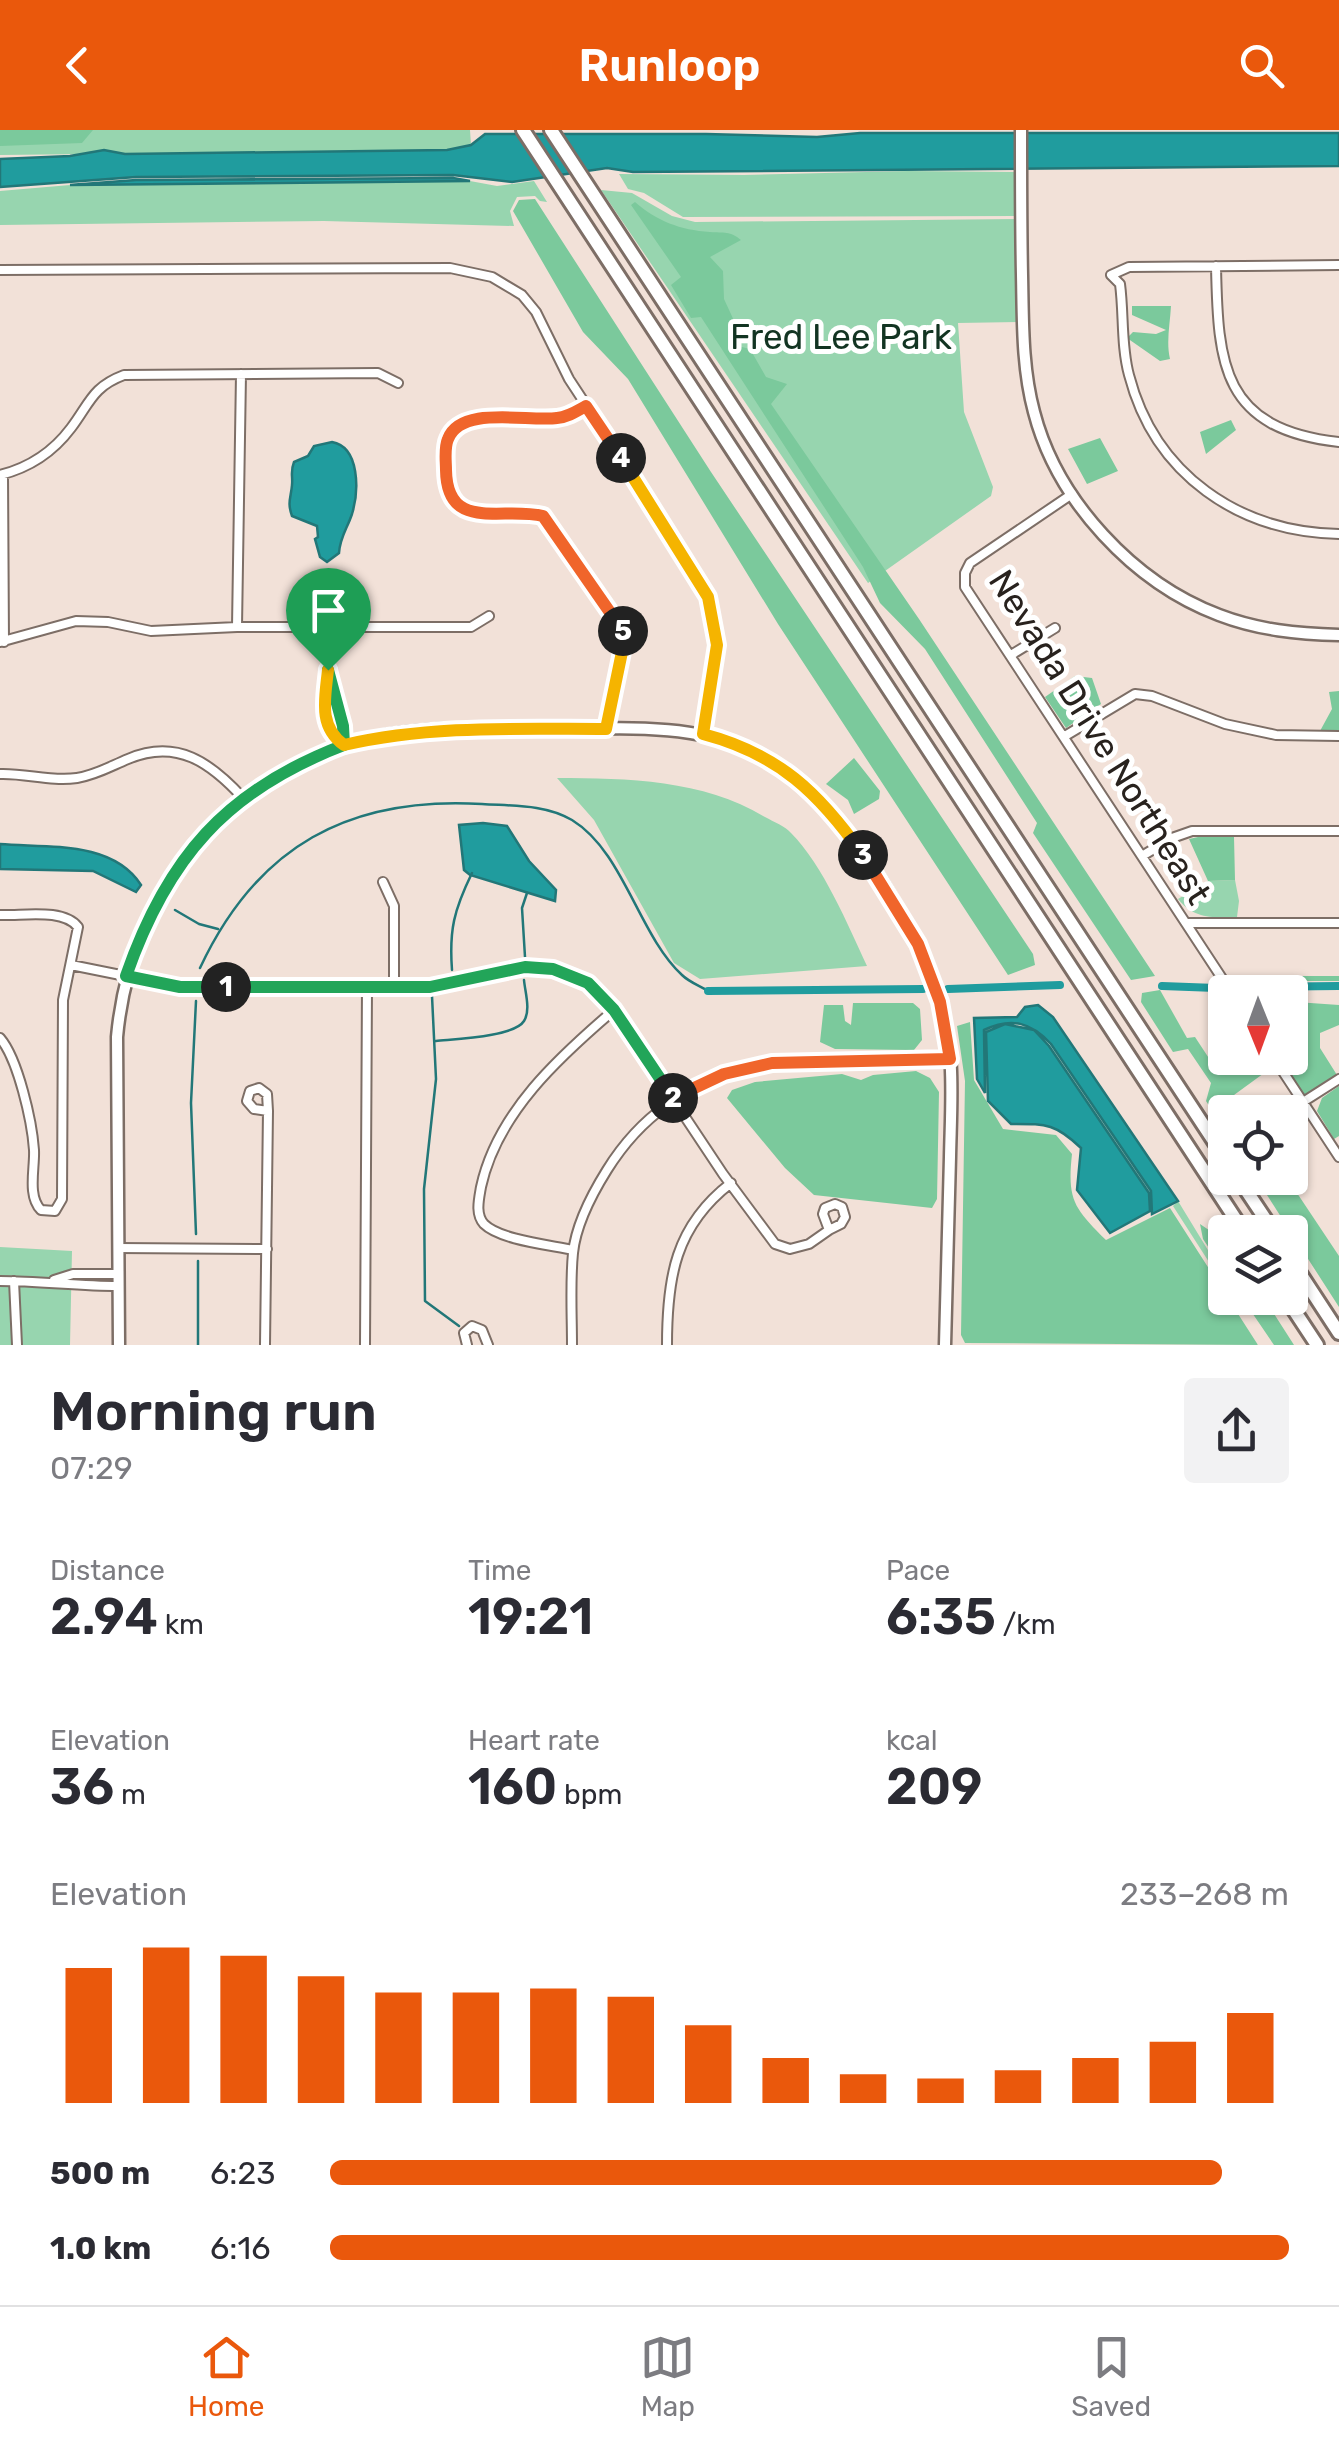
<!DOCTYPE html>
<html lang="en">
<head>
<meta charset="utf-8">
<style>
  :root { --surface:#fff; --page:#f2f2f3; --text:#2b2b33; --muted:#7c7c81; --line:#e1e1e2; --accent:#ea580c }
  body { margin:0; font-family:Rubik,sans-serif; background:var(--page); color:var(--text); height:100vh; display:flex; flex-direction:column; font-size:38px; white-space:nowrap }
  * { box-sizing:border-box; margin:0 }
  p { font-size:32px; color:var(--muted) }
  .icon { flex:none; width:55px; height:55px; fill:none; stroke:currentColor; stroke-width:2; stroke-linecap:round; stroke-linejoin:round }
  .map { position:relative; height:1215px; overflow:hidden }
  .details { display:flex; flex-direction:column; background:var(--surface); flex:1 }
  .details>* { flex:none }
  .needle { width:65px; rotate:179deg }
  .buttons { position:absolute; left:1208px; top:845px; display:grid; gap:20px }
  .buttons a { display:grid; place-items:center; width:100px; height:100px; border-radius:10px; background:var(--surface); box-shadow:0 2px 8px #0004; font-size:50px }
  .pin { position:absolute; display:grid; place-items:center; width:85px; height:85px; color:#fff; margin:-102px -42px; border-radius:50% 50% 50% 0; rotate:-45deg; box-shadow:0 0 10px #0007 }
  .pin .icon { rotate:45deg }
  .km { position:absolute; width:50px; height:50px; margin:-25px; border-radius:50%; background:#222; color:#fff; font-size:28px; line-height:50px; text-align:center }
  .round { display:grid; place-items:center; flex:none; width:105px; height:105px; border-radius:10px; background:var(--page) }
  .head { display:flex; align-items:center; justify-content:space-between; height:170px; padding:0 50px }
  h1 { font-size:55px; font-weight:600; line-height:75px }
  .metrics { display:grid; grid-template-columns:repeat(3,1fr); gap:15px; height:170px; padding:10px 50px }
  .metrics div { display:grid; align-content:center }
  .metrics b { font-size:50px; font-weight:600 }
  .metrics small { font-size:28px; font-weight:400 }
  .metrics p { font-size:28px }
  .chart { height:280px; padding:20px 50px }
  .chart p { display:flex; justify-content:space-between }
  .chart svg { width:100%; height:180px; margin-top:10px; stroke:var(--accent); stroke-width:6 }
  ul { padding:0 50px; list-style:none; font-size:32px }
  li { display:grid; grid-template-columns:160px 120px 1fr; align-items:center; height:75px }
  li i { height:25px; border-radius:12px; background:var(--accent) }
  header { display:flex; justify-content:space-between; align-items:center; height:130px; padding:0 50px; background:var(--accent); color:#fff; font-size:45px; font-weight:600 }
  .dock { display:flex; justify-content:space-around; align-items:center; height:140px; border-top:2px solid var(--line); background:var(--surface); font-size:28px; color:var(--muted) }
  .dock a { display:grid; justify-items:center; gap:5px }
  .dock .active { color:var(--accent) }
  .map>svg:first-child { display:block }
  .green { fill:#97d5af }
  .forest { fill:#7bc99c }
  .water { fill:#209c9e; stroke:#227778; stroke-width:2.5 }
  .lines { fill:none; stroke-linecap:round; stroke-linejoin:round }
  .stream { stroke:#227778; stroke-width:2.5 }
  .canal { stroke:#209c9e; stroke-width:8 }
  .street-casing { stroke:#7d6e66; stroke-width:12 }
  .secondary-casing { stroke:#7d6e66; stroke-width:15 }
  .highway-casing { stroke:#7d6e66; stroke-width:18 }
  .street { stroke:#fff; stroke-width:8 }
  .secondary { stroke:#fff; stroke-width:10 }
  .highway { stroke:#fff; stroke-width:12 }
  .split-1-casing { stroke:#fff; stroke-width:20 }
  .split-2-casing { stroke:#fff; stroke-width:20 }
  .split-3-casing { stroke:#fff; stroke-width:20 }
  .split-4-casing { stroke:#fff; stroke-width:20 }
  .split-5-casing { stroke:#fff; stroke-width:20 }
  .split-6-casing { stroke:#fff; stroke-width:20 }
  .split-1 { stroke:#22a559; stroke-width:12 }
  .split-2 { stroke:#22a559; stroke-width:12 }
  .split-3 { stroke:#f0652b; stroke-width:12 }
  .split-4 { stroke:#f5b400; stroke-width:12 }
  .split-5 { stroke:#f0652b; stroke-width:12 }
  .split-6 { stroke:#f5b400; stroke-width:12 }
  .labels { text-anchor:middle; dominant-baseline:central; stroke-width:10; stroke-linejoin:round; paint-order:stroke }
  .park-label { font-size:35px; fill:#123422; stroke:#fff }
  .street-label { font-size:35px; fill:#28221e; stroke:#fff }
</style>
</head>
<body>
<header><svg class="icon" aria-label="back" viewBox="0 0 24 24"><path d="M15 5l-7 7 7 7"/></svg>Runloop<svg class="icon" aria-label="search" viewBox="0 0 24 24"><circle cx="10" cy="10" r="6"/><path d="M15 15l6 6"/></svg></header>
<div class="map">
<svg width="1339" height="1215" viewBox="0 0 1339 1215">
  <rect width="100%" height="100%" fill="#f2e1d8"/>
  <path class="green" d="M0,0h470l1,15 -23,5 -448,5z
    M908,41l107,1v44l-332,1 -39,-24 -16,-4 -9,-15 125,1z
    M470,51l27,5 37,-5 13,21 -7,-1 -5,-5 -18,1 -7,14 4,15 -190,-5 -324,4v-34l70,-6z
    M601,60l31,3 40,23 23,6 326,-3 1,103 -64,1 6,89 29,75 -2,9 -123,87z
    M557,648c71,0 147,2 208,39 9,5 20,9 26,16 32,32 57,92 76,133l-167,13 -26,-16 -80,-143z
    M1235,750l4,21 -2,16c-24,1 -43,2 -59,-18l30,-18z
    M1178,1071l47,77v9l-52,-81z
    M0,1117l72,4 -2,94h-70z"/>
  <path class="forest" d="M0,0h93l-11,13 -82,3z
    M535,69l176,273 322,482 2,11 -27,10 -230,-351 -150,-245 -45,-47 -70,-121 6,-11z
    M635,72c22,19 45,28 75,30 14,1 20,-1 31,8l-31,17 13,14 1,28 12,26 2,21 12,3 16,28 21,7 -16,20 148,215 236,357 -24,4 -98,-147 4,-10 -112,-174 -45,-46 -17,-36 -162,-250 -10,1 -20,-33 10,-8 -50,-72z
    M1132,176h39c-1,18 -5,36 -1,53l-10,2 -33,-23 6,-6 23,2 10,-4 -34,-15z
    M1231,290l5,10 -30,24 -6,-22z
    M1100,308l18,33 -31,13 -19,-35z
    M1075,546l17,2 9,26 -35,24 -21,-31z
    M1339,561v40h-19l12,-22 -3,-17z
    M854,628l26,33 -1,8 -25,15 -6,-14 -22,-16z
    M1198,707h36l1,43 -27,1 -19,-42z
    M1252,846h87v5h-96z
    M1160,860l27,48 8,-1 21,32 9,-13 40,2 6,10 -37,27 11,17h-20v18l-19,-29 5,-18 -23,-34 -15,3 -32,-50 1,-9z
    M1296,872l43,3v20l-19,8v15l17,27 -33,20 -21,-33 1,-4h6v-13l14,-8z
    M853,873h60l7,6 2,31 -8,10 -79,-1 -15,-7 4,-37h19l2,16 6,4z
    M970,892l4,58 29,49 53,6 16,19c-5,46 2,54 34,86l64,-32 88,137 -293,-2 -4,-8 4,-254 -8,-55z
    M916,941l14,7 9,14 -2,107 -5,9 -118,-13 -29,-27 -58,-70 5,-8 23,-8 87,-8 19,6 12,-5z
    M1339,956v50l-5,3 -17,-28 5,-13z
    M1256,1048h31l52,78v51z
    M1200,1094l25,17v31l-22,-33z
    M1242,1168h22l30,47h-20z"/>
  <path class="water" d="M860,3h479v33l-706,6 -26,-4 -95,14 -59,-7 -317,2 -136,10v-28l70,-3 34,-6 21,4 322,-4 24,-5 14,-11h221l111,3z
    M453,48l17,3 -400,4 66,-5z
    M332,312c28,5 27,49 20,72 -5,15 -12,23 -13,39l-12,9 -7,-5 -5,-18 3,-2 -1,-11 -25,-10c-5,-14 -1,-18 0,-31 1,-9 -2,-13 2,-23l14,-6 6,-10z
    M483,693l24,3 22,35 27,29 -1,11 -85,-26 -6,-5 -5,-45z
    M0,714c46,4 112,-4 141,41l-5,7 -43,-21 -93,-2z
    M1038,875l15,12 125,184 -26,13 -1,-23 -100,-147c-20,-22 -40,-27 -67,-14l1,63 -8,-14 -3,-61 43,-1 8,-10z
    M1005,894l29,6 15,16 100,147 1,18 -40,22 -33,-43 4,-42c-26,-25 -35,-24 -70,-24l-23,-23 -2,-69z"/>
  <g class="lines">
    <path class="stream" d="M175,780l24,14 19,5
      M525,827l-3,-49 5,-15
      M200,838c57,-122 149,-172 282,-164 30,2 63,0 90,16 52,32 66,114 110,155 7,7 18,11 26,16
      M452,840c-3,-40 2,-60 20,-97
      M432,866l4,83 -12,110 1,112 34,25
      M436,911c18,-2 78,-4 88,-20 7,-11 1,-29 0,-41
      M196,1104l-5,-131 5,-102
      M198,1131v84"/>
    <path class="canal" d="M1162,856l54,2
      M1241,857l98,-1
      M948,859l112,-4
      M708,861l215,-2"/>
    <g class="street-casing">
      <path id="street" d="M1339,135l-210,2 -18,8 9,9c4,30 1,62 9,91 26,100 110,157 210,159
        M1216,136c2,99 6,163 123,176
        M0,140l450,-2 42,9 30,18 14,17 33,67 131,200 13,37 4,29 -14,90
        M586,276c-10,5 -19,11 -30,12 -35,4 -84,-14 -108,19 -23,119 65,49 105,88l70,106 -1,21 -16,77
        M0,345c28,-7 53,-23 71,-47 19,-25 21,-41 53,-53l254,-2 20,10
        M3,345l1,167
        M1072,364l-102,69 -5,10v14l266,405
        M237,497l4,-253
        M326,499c0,14 3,28 2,41 0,30 -11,56 16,75
        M0,512l76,-21 32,1 43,9 86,-4h234l18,-11
        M1011,525l44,-27
        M331,543l13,72
        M1065,606l70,-42 17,2 73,28 51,11 63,1
        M0,644c26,-1 51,8 77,4 19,-3 34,-12 51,-19 49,-21 83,4 115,39
        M1142,726l30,-18 20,-7h147
        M383,752l11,24v81
        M0,785c23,1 63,-7 78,12l-15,73 -1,199 -7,12 -14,-1c-14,-14 -6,-42 -7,-60 -2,-29 -16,-91 -34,-112
        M1186,793h153
        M71,835l109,22 121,1 129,-1 95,-20 28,2 35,14 26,27 109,164 52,70 15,5 19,-5 20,-14
        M1274,928l65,99
        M259,958l8,6 1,17 -14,-2 -7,-8 3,-10z
        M1303,972l36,-23
        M835,1074l7,3 3,10 -4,7 -12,6 -6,-16 2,-6z
        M118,1118l149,1
        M573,1120c-23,-5 -73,-10 -89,-26 -9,-10 -5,-25 -3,-37 16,-74 78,-130 133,-177
        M54,1150l19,-6h45
        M0,1151c40,0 78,5 118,5
        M14,1151l3,64
        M265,1215l3,-234
        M365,1215l2,-358
        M467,1215l-3,-12 8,-7 10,4 6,15
        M572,1215c0,-30 -2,-62 1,-92 3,-29 19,-59 34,-83 79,-127 214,-110 343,-111
        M667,1215c0,-67 8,-119 64,-162"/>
    </g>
    <g class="secondary-casing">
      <path id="secondary" d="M1021,0c0,49 0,97 1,145 1,46 0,93 12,137 23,89 100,171 185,203 39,15 79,19 120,20
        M119,1215l-2,-308c14,-153 118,-274 271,-302 54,-10 111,-6 165,-6 74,0 147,-8 214,30 75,42 145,160 172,240 17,50 12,106 11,158 -2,62 -3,125 -5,188"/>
    </g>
    <g class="highway-casing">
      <path id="highway" d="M523,0l721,1102
        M551,0l674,1028
        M1238,1048l36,54
        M1290,1128l49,75
        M1286,1168l31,47"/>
    </g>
    <use href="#street" class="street"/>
    <use href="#secondary" class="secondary"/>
    <use href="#highway" class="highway"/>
  </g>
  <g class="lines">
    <g class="split-1-casing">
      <path id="split-1" d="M226,857h-46l-54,-11c41,-118 100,-186 218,-231l-1,-19 -15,-56"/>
    </g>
    <g class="split-2-casing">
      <path id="split-2" d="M226,857h204l95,-20 28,2 35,14 26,27 59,88"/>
    </g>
    <g class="split-3-casing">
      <path id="split-3" d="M673,968l51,-24 48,-11 178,-4 -10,-57 -22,-58 -55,-89"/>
    </g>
    <g class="split-4-casing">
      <path id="split-4" d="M621,328l87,139 9,48 -14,89c76,20 116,59 160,121"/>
    </g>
    <g class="split-5-casing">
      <path id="split-5" d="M621,328l-35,-52c-9,5 -18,11 -29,12 -29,4 -96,-13 -109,21 -4,9 -2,22 -2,31 1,63 56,36 97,46l80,115"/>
    </g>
    <g class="split-6-casing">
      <path id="split-6" d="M328,540c-3,29 -10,56 16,75 87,-20 174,-16 262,-16l16,-77 1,-21"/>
    </g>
    <use href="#split-1" class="split-1"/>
    <use href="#split-2" class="split-2"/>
    <use href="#split-3" class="split-3"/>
    <use href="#split-4" class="split-4"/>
    <use href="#split-5" class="split-5"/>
    <use href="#split-6" class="split-6"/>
  </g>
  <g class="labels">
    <g class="park-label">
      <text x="841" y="207">Fred Lee Park</text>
    </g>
    <g class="street-label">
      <text transform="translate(1100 607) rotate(58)">Nevada Drive Northeast</text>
    </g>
  </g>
</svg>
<div class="buttons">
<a><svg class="needle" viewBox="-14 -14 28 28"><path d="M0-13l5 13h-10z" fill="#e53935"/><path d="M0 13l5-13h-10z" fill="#7c7c81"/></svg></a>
<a><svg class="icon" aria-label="locate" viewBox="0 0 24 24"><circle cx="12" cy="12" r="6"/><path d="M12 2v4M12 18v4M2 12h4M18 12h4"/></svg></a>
<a><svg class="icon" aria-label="layers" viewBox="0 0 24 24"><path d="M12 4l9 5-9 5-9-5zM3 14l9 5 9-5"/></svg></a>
</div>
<div class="pin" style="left:328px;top:540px;background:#1e9e55"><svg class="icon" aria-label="arrive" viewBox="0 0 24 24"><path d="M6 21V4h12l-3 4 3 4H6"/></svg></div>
<b class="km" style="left:226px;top:857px">1</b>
<b class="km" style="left:673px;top:968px">2</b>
<b class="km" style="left:863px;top:725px">3</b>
<b class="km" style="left:621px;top:328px">4</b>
<b class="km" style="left:623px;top:501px">5</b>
</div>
<section class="details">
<div class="head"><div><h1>Morning run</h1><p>07:29</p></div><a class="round"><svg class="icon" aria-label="share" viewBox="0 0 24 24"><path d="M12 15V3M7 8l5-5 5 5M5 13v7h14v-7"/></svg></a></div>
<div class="metrics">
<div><p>Distance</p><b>2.94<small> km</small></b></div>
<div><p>Time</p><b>19:21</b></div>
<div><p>Pace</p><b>6:35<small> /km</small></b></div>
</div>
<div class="metrics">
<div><p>Elevation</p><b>36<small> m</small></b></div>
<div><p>Heart rate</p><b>160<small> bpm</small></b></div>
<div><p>kcal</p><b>209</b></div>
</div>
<div class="chart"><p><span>Elevation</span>233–268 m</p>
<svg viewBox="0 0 160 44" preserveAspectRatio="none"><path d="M5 44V11M15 44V6M25 44V8M35 44V13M45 44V17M55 44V17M65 44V16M75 44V18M85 44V25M95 44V33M105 44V37M115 44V38M125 44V36M135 44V33M145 44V29M155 44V22"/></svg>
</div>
<ul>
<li><b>500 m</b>6:23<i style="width:93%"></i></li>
<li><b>1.0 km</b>6:16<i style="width:100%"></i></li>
</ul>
</section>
<nav class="dock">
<a class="active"><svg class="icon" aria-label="home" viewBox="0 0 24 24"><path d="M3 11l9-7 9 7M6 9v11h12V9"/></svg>Home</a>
<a><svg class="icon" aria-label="map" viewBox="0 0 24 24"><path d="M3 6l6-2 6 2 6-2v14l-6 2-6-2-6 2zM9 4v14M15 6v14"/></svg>Map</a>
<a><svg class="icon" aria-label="saved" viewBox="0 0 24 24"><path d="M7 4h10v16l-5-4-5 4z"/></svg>Saved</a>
</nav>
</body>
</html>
